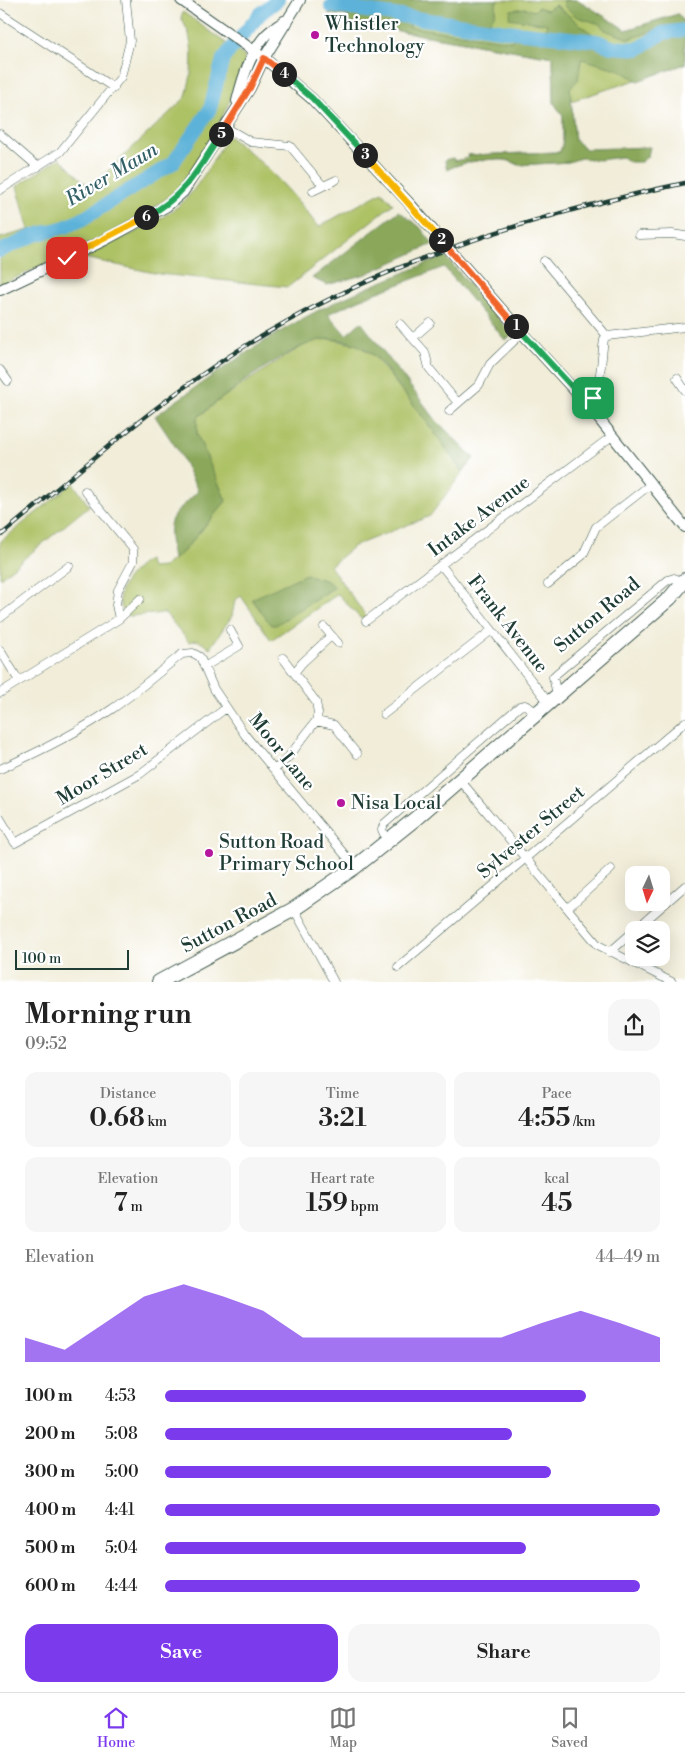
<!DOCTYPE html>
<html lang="en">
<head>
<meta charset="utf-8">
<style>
  :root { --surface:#fff; --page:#f6f6f6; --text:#222; --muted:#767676; --line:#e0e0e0; --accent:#7c3aed }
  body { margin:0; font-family:"Libre Bodoni",serif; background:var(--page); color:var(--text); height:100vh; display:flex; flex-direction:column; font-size:19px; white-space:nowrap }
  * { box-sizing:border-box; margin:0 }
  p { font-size:16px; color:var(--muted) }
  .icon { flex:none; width:28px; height:28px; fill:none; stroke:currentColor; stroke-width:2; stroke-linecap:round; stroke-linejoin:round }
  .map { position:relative; height:982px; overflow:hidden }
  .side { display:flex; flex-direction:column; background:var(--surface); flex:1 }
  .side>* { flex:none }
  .needle { width:32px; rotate:184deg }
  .buttons { position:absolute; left:625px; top:866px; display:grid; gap:10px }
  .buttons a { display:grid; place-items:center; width:45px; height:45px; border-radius:10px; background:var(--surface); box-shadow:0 5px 20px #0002; font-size:25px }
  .scale { position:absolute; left:15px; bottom:12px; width:114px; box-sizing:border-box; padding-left:5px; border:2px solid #1f3d34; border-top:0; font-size:14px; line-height:18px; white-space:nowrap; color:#1f3d34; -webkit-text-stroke:4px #fff; paint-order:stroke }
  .pin { position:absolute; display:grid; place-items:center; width:42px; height:42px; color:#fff; margin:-21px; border-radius:10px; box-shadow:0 2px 8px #0006 }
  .km { position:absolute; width:25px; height:25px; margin:-12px; border-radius:50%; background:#222; color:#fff; font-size:14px; line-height:25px; text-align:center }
  .round { display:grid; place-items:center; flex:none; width:52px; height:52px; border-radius:15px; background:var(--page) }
  .summary { display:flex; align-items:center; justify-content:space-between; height:85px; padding:0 25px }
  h1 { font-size:28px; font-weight:600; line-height:38px }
  .figures { display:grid; grid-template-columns:repeat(3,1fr); gap:8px; height:85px; padding:5px 25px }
  .figures div { display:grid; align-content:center; border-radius:12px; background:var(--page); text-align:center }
  .figures b { font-size:25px; font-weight:600 }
  .figures small { font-size:14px; font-weight:400 }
  .figures p { font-size:14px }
  .chart { height:140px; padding:10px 25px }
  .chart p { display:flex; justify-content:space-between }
  .chart svg { width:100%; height:90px; margin-top:5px; fill:var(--accent); opacity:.7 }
  .primary-button { display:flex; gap:10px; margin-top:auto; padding:10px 25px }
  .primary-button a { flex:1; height:58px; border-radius:15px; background:var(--accent); color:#fff; font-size:20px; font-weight:600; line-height:58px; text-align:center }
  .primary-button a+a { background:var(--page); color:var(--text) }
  ul { padding:0 25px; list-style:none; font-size:16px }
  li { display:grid; grid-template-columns:80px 60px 1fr; align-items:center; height:38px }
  li i { height:12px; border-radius:6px; background:var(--accent) }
  .menu { display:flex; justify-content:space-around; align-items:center; height:70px; border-top:1px solid var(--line); background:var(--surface); font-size:14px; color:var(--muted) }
  .menu a { display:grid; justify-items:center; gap:2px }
  .menu .current { color:var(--accent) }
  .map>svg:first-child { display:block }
  .green { fill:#adc165; stroke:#667f4c }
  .forest { fill:#8aa75a; stroke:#547247 }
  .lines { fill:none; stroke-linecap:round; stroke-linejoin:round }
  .river { stroke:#5db2d9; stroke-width:14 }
  .street-casing { stroke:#3e574d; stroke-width:9 }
  .secondary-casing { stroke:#3e574d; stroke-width:12 }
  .highway-casing { stroke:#3e574d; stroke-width:16 }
  .street { stroke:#fff; stroke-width:8 }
  .secondary { stroke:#fff; stroke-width:10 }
  .highway { stroke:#fff; stroke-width:14 }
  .rail-casing { stroke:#1f3d34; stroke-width:4.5 }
  .rail { stroke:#fff; stroke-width:2.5; stroke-dasharray:8; stroke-linecap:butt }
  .split-1-casing { stroke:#fff; stroke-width:10 }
  .split-2-casing { stroke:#fff; stroke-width:10 }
  .split-3-casing { stroke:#fff; stroke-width:10 }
  .split-4-casing { stroke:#fff; stroke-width:10 }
  .split-5-casing { stroke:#fff; stroke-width:10 }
  .split-6-casing { stroke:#fff; stroke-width:10 }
  .split-7-casing { stroke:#fff; stroke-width:10 }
  .split-1 { stroke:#22a559; stroke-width:6 }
  .split-2 { stroke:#f0652b; stroke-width:6 }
  .split-3 { stroke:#f5b400; stroke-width:6 }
  .split-4 { stroke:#22a559; stroke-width:6 }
  .split-5 { stroke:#f0652b; stroke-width:6 }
  .split-6 { stroke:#22a559; stroke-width:6 }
  .split-7 { stroke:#f5b400; stroke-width:6 }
  .poi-dot { fill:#b5179e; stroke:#fff; stroke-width:2 }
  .labels { text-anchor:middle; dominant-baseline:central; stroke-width:4.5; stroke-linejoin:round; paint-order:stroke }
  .poi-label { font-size:19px; fill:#1f3d34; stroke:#fff; text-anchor:start }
  .street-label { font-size:19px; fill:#1f3d34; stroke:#fff }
  .water-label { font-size:20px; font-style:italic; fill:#326066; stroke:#fff }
</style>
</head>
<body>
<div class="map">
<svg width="685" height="982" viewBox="0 0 685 982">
  <rect width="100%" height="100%" fill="#fff"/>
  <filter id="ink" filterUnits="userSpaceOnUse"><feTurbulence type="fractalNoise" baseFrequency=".02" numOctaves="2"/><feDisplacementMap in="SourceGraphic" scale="10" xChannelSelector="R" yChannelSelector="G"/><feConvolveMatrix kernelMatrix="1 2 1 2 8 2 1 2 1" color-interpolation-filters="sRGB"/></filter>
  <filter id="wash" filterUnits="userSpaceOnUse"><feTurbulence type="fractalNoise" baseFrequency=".0096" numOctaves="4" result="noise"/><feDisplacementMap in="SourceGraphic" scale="20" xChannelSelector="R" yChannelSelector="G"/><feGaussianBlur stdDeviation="1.12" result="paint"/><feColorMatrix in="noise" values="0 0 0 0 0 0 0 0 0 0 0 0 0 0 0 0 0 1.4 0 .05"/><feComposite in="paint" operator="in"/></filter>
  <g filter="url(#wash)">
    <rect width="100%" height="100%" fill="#f1edd9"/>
    <path class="green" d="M335,0h243l48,30 52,-16 7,9v41l-114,37 4,40 -6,21 -51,3c-13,-11 -57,-4 -71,5l-2,-10 8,-2 1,3 15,-3 -1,-3 92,-3 3,-10v-26l-9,-13 -1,-46 -208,-35 3,-6 -19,-2 2,-8z
      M183,12l61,44 1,4c-11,39 -49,117 -82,141 -48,36 -109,58 -163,84v-47l29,-8 -12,-44 43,-28 30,30 96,-91 5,-22 1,-23 -3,-18 -8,-17z
      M228,136c35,25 65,56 90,91l64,-35 11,12 -105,83 -129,-13 -79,-17c30,-13 82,-34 105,-57 17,-19 30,-43 43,-64z
      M331,339l27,6 16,11 62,77 26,40 -32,43 -76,30 -24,20 36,50 -5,3 -23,-25 -67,46 -30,-44 -6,4 -3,16 -22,32 -13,-8 -8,2 -24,-29 -36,3c-23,-17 1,-45 19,-56l3,8 12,-1 20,-15 43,-51 -29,-67v-16l25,-20 62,-41 28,-16z
      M73,483l16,23 -89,72v-36z"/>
    <path class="forest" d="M335,0l36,2 1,-2h125l-2,14 -8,11 -69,-8 -5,3 -4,7 103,14 4,-6 28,2 3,-13 -38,-6 2,-8 14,-2 9,3 4,-4 9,3 8,-5c28,19 46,46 84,40 9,-1 17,-8 20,-16l-30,10 -24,-9 -5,-6 -23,-7 -13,-11v-6h14l48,30 52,-16 7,9v41l-47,17 -18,-11 -38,-11 -1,2 -3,19 -8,8 5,53 11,8 64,-2 -2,9 -7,6h-12l-7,-5 -23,3 -18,-2 -12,4 -51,3c-13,-11 -57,-4 -71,5l-2,-10 8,-2 2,3 14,-3 -1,-3 92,-3 3,-10v-26l-9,-13 -1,-46 -208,-35 3,-6 -19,-2z
      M399,211l21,16 13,17 -67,30 -39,11 -15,-7z
      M445,256l68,79 -8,5 -61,-73 -76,29 -40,18 18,21 15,-13 75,98 38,38 -12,15c-20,-32 -42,-60 -65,-89 -8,-10 -15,-22 -25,-30 -11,-9 -27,-15 -42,-15 -33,-1 -107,57 -133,79v16l29,67 -44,52 -9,7c-7,-45 -5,-39 25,-69l-19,-39 -24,-36c48,-34 95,-68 147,-97 45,-25 95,-43 143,-63z
      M306,574l21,7 8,6 -59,38h-5l-19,-26z"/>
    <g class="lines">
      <path class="river" d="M331,6l175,25 91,10 14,6 27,2 25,-16 22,-3
        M0,251l35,-16 30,-8 16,-7 92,-57 37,-54 13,-50 37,-45 18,-14"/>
    </g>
  </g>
  <g filter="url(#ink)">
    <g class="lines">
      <g class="street-casing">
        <path id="street" d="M0,13l114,75
          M225,127l26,15 39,4 33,40
          M0,134l38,33
          M0,190l60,-38 61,-75 9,-36 -4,-41
          M313,191l23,-11
          M639,235l33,-1 13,2
          M544,261l63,75
          M400,324l25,28 4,16 29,35
          M413,338l17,-15
          M0,370l8,11
          M677,378l8,12
          M587,404c15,-14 14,-45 17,-65l3,-3 78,-9
          M449,411l30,-26 11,-21 32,-31
          M85,491l48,58v13l-15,28 -2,15 3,14
          M441,565l108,138
          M548,584l35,-29 13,-28 55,-43
          M0,618l69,-52
          M366,621l246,-185
          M324,627l14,16
          M0,650l19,31
          M204,667l35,-21 -9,-16
          M294,673l8,-10 29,-27
          M0,693l119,-74 21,-20
          M557,695l-4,-18 3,-3 112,-94 6,-2 11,4
          M384,714l108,-84
          M316,721l18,4 23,29
          M0,769c39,-17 77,-36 112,-60 25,-17 47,-37 70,-55l11,-1 7,4 14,32 31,46 110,132
          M275,769l12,-10 29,-38 2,-8 -2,-11 -33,-44
          M460,780l138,165 74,37
          M0,818l15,25 125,-69 86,-66
          M388,842l-6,-12 2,-6 136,-118 5,-1 12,7
          M568,908l43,-39
          M294,909l40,73
          M635,930l50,-44
          M610,952l24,-21
          M398,967l287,-245"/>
      </g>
      <g class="secondary-casing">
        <path id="secondary" d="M181,0l83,58 48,41 98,105 112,129 65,71 98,123
          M237,101c5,-21 13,-48 28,-65 5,-6 13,-10 19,-15
          M0,290l105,-50 62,-34 16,-14 67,-104 14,-30 36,-58"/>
      </g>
      <g class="highway-casing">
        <path id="highway" d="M159,982l135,-73 61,-42 60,-48 255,-221 15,-18"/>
      </g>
      <use href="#street" class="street"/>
      <use href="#secondary" class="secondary"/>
      <use href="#highway" class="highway"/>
      <g class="rail-casing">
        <path id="rail" d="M0,536c86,-70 169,-146 265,-202 129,-76 274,-120 420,-151"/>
      </g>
      <use href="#rail" class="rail"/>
    </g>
  </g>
  <g class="lines" filter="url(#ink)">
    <g class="split-1-casing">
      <path id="split-1" d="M516,326l72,78 5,-6"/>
    </g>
    <g class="split-2-casing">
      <path id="split-2" d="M441,240l75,86"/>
    </g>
    <g class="split-3-casing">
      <path id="split-3" d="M365,155l76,85"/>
    </g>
    <g class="split-4-casing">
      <path id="split-4" d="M284,74l28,24 53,57"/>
    </g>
    <g class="split-5-casing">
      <path id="split-5" d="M221,134l29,-46 14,-30 20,16"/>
    </g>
    <g class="split-6-casing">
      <path id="split-6" d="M146,217c39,-21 52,-47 75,-83"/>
    </g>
    <g class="split-7-casing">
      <path id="split-7" d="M67,258l79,-41"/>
    </g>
    <use href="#split-1" class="split-1"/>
    <use href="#split-2" class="split-2"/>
    <use href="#split-3" class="split-3"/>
    <use href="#split-4" class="split-4"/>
    <use href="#split-5" class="split-5"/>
    <use href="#split-6" class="split-6"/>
    <use href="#split-7" class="split-7"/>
  </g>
  <g class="poi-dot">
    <circle cx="315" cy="35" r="5"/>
    <circle cx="341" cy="803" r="5"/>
    <circle cx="209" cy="853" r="5"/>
  </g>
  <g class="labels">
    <g class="poi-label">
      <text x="325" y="24">Whistler<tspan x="325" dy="22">Technology</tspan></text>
      <text x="351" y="803">Nisa Local</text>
      <text x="219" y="842">Sutton Road<tspan x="219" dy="22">Primary School</tspan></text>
    </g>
    <g class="street-label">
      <text transform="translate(479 516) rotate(-37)">Intake Avenue</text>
      <text transform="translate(597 615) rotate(-40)">Sutton Road</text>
      <text transform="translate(508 624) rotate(52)">Frank Avenue</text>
      <text transform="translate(282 752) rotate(51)">Moor Lane</text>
      <text transform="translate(102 774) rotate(-31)">Moor Street</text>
      <text transform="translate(531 832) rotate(-40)">Sylvester Street</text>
      <text transform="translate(229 923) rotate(-28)">Sutton Road</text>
    </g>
    <g class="water-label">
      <text transform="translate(112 175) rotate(-31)">River Maun</text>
    </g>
  </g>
</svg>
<div class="buttons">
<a><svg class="needle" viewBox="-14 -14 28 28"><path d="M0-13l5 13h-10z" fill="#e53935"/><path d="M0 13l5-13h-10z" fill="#767676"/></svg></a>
<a><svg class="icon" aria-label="layers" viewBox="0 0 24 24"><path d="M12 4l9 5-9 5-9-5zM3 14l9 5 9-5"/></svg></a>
</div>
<div class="scale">100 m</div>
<div class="pin" style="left:593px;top:398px;background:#1e9e55"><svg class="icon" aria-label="arrive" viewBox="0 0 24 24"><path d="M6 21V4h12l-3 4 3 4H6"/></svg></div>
<div class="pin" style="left:67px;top:258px;background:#d93025"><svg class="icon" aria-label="check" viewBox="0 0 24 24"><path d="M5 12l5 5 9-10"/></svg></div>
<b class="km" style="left:516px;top:326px">1</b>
<b class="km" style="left:441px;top:240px">2</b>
<b class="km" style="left:365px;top:155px">3</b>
<b class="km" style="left:284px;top:74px">4</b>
<b class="km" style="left:221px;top:134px">5</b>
<b class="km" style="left:146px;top:217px">6</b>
</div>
<section class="side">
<div class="summary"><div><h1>Morning run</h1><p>09:52</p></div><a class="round"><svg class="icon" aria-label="share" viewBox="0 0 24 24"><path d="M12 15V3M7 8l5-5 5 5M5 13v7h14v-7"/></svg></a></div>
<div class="figures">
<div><p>Distance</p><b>0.68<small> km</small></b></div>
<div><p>Time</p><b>3:21</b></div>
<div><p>Pace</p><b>4:55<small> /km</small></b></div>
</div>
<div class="figures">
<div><p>Elevation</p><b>7<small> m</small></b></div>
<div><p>Heart rate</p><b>159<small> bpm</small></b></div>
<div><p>kcal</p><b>45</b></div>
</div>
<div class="chart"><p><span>Elevation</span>44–49 m</p>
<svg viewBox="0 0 160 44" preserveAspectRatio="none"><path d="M0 44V32L10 38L20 25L30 12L40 6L50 12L60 19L70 32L80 32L90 32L100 32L110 32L120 32L130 25L140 19L150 25L160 32V44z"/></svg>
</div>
<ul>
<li><b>100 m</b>4:53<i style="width:85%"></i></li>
<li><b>200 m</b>5:08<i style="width:70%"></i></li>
<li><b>300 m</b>5:00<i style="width:78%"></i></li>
<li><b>400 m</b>4:41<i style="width:100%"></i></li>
<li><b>500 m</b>5:04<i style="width:73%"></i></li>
<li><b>600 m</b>4:44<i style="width:96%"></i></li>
</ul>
<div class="primary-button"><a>Save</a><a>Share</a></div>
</section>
<nav class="menu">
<a class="current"><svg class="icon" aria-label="home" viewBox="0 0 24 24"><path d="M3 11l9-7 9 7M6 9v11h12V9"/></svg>Home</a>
<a><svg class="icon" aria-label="map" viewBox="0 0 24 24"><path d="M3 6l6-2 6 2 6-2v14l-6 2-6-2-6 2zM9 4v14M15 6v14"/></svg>Map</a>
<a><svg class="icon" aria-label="saved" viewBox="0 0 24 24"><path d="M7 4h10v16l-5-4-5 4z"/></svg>Saved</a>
</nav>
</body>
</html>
